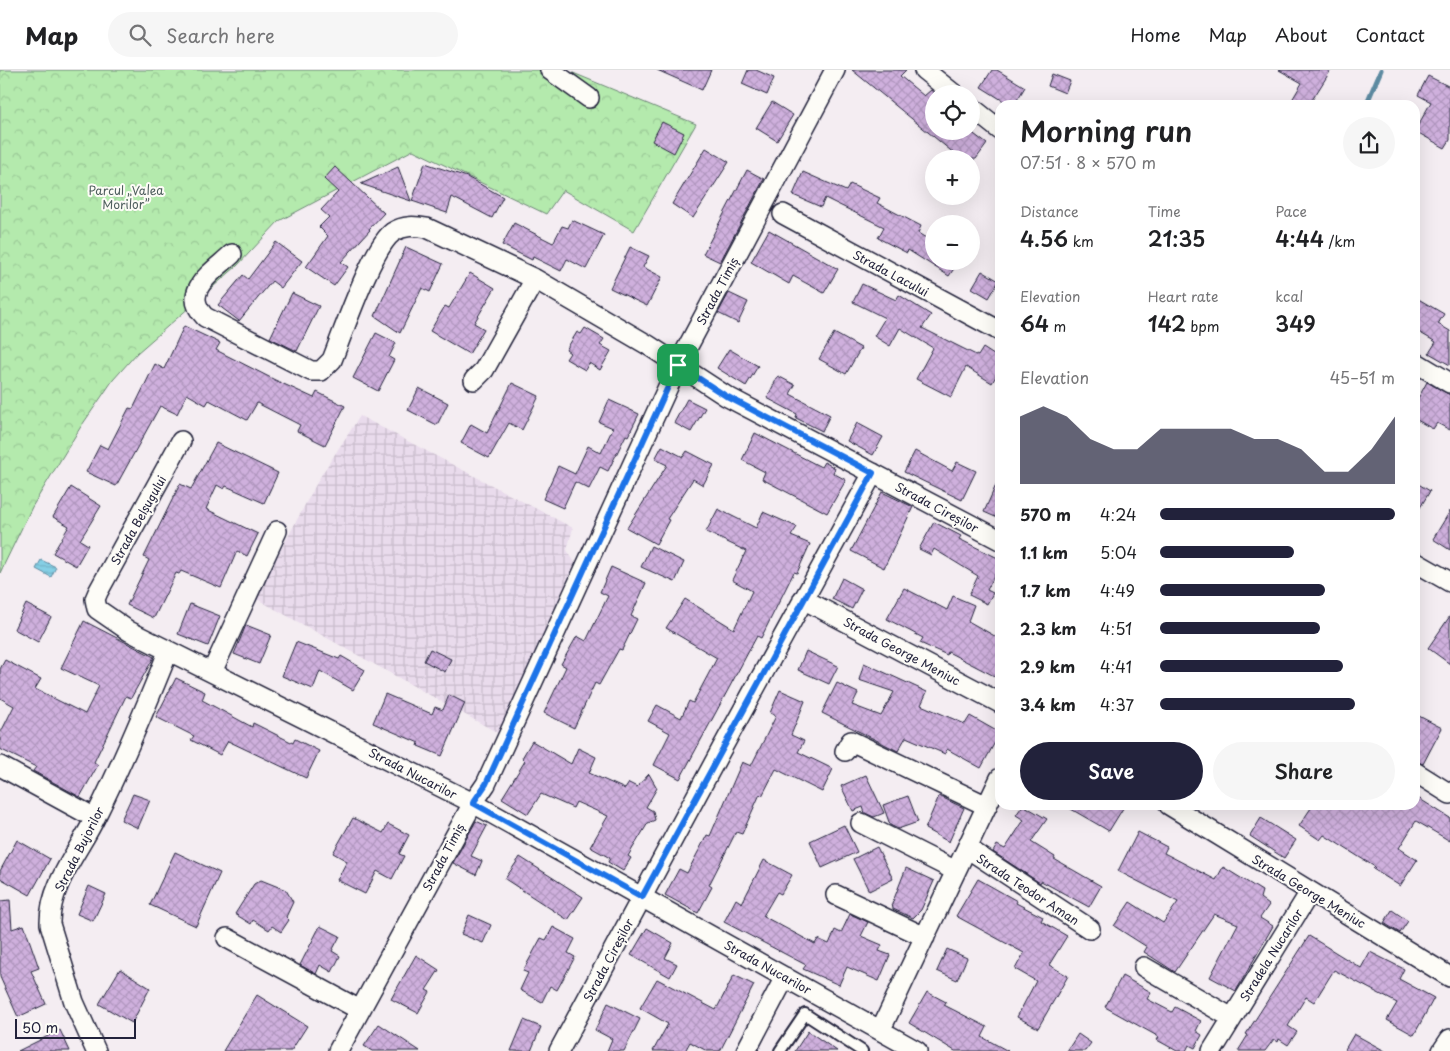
<!DOCTYPE html>
<html lang="en">
<head>
<meta charset="utf-8">
<style>
  :root { --surface:#fff; --page:#f6f6f6; --text:#202124; --muted:#757577; --line:#e0e0e0; --accent:#22223b }
  body { margin:0; font-family:"Playpen Sans",sans-serif; background:var(--page); color:var(--text); height:100vh; display:flex; flex-direction:column; font-size:19px; white-space:nowrap }
  * { box-sizing:border-box; margin:0 }
  p { font-size:16px; color:var(--muted) }
  .icon { flex:none; width:28px; height:28px; fill:none; stroke:currentColor; stroke-width:2; stroke-linecap:round; stroke-linejoin:round }
  .map { position:relative; flex:1; overflow:hidden }
  .side { position:absolute; left:995px; top:30px; width:425px; height:710px; display:flex; flex-direction:column; background:var(--surface); border-radius:15px; box-shadow:0 5px 20px #0002 }
  .side>* { flex:none }
  .tools { position:absolute; left:925px; top:15px; display:grid; gap:10px }
  .tools a { display:grid; place-items:center; width:55px; height:55px; border-radius:50%; background:var(--surface); box-shadow:0 5px 20px #0002; font-size:25px }
  .scale { position:absolute; left:15px; bottom:12px; width:121px; box-sizing:border-box; padding-left:5px; border:2px solid #22223b; border-top:0; font-size:14px; line-height:18px; white-space:nowrap; color:#22223b; -webkit-text-stroke:4px #fdfcf7; paint-order:stroke }
  .pin { position:absolute; display:grid; place-items:center; width:42px; height:42px; color:#fff; margin:-21px; border-radius:10px; box-shadow:0 2px 8px #0006 }
  .round { display:grid; place-items:center; flex:none; width:52px; height:52px; border-radius:26px; background:var(--page) }
  .head { display:flex; align-items:center; justify-content:space-between; height:85px; padding:0 25px }
  h1 { font-size:28px; font-weight:600; line-height:38px }
  .figures { display:grid; grid-template-columns:repeat(3,1fr); gap:8px; height:85px; padding:5px 25px }
  .figures div { display:grid; align-content:center }
  .figures b { font-size:21px; font-weight:600 }
  .figures small { font-size:14px; font-weight:400 }
  .figures p { font-size:14px }
  .chart { height:140px; padding:10px 25px }
  .chart p { display:flex; justify-content:space-between }
  .chart svg { width:100%; height:90px; margin-top:5px; fill:var(--accent); opacity:.7 }
  .action { display:flex; gap:10px; margin-top:auto; padding:10px 25px }
  .action a { flex:1; height:58px; border-radius:30px; background:var(--accent); color:#fff; font-size:20px; font-weight:600; line-height:58px; text-align:center }
  .action a+a { background:var(--page); color:var(--text) }
  ul { padding:0 25px; list-style:none; font-size:16px }
  li { display:grid; grid-template-columns:80px 60px 1fr; align-items:center; height:38px }
  li i { height:12px; border-radius:6px; background:var(--accent) }
  header { display:flex; align-items:center; gap:30px; box-sizing:border-box; height:70px; padding:0 25px; background:var(--surface); border-bottom:1px solid var(--line) }
  header strong { font-size:24px }
  nav { display:flex; gap:28px; margin-inline-start:auto; font-size:18px }
  .search { width:350px; height:45px; background:var(--page); display:flex; align-items:center; gap:12px; box-sizing:border-box; padding:0 18px; border-radius:28px; color:var(--muted); font-size:19px }
  .map>svg:first-child { display:block }
  .industrial { fill:url(#industrial-grid) }
  .forest { fill:url(#forest-crowns); stroke:#6b8674 }
  .water { fill:url(#water-rules); stroke:#5d8aa1 }
  .lines { fill:none; stroke-linecap:round; stroke-linejoin:round }
  .stream { stroke:#5d8aa1; stroke-width:5 }
  .building { fill:url(#building-cross-hatch); stroke:#22223b }
  .service-casing { stroke:#22223b; stroke-width:14 }
  .minor-casing { stroke:#22223b; stroke-width:22 }
  .service { stroke:#fdfcf7; stroke-width:10 }
  .minor { stroke:#fdfcf7; stroke-width:19 }
  .route-casing { stroke:#fff; stroke-width:10 }
  .route { stroke:#1a73e8; stroke-width:6 }
  .labels { text-anchor:middle; dominant-baseline:central; stroke-width:4; stroke-linejoin:round; paint-order:stroke }
  .park-label { font-size:12px; fill:#4e5e5d; stroke:#fdfcf7 }
  .street-label { font-size:12px; fill:#22223b; stroke:#fdfcf7 }
</style>
</head>
<body>
<header>
<strong>Map</strong>
<div class="search"><svg class="icon" aria-label="search" viewBox="0 0 24 24"><circle cx="10" cy="10" r="6"/><path d="M15 15l6 6"/></svg>Search here</div>
<nav><a>Home</a><a>Map</a><a>About</a><a>Contact</a></nav>
</header>
<div class="map">
<svg width="1450" height="981" viewBox="0 0 1450 981">
  <defs>
    <pattern id="industrial-grid" width="8" height="8" patternUnits="userSpaceOnUse" patternTransform="scale(1.25)"><rect width="8" height="8" fill="#e9dbec"/><path d="M0 4h8M4 0v8" fill="none" stroke="#c8bccb"/></pattern>
    <pattern id="forest-crowns" width="20" height="18" patternUnits="userSpaceOnUse" patternTransform="scale(1.25)"><rect width="20" height="18" fill="#b4eaad"/><path d="M2 6a3 3 0 1 1 6 0M12 15a3 3 0 1 1 6 0" fill="none" stroke="#9ac896"/></pattern>
    <pattern id="water-rules" width="6" height="5" patternUnits="userSpaceOnUse" patternTransform="scale(1.25)"><rect width="6" height="5" fill="#85cfe5"/><path d="M0 2.5h6" fill="none" stroke="#73b1c5"/></pattern>
    <pattern id="building-cross-hatch" width="8" height="8" patternUnits="userSpaceOnUse" patternTransform="scale(1.25)"><rect width="8" height="8" fill="#cfb0dd"/><path d="M0 0l8 8M0 8l8-8" fill="none" stroke="#b197bf"/></pattern>
  </defs>
  <rect width="100%" height="100%" fill="#f4edf2"/>
  <filter id="ink" filterUnits="userSpaceOnUse"><feTurbulence type="fractalNoise" baseFrequency=".02" numOctaves="2"/><feDisplacementMap in="SourceGraphic" scale="10" xChannelSelector="R" yChannelSelector="G"/><feConvolveMatrix kernelMatrix="1 2 1 2 8 2 1 2 1" color-interpolation-filters="sRGB"/></filter>
  <g filter="url(#ink)">
    <path class="industrial" d="M360,346l213,112 -6,22 8,13 -77,170 -243,-135 65,-121z"/>
    <path class="forest" d="M0,0h566l130,54 -62,107 -71,-41 -17,24 -133,-64 -134,71 -42,45 -100,87 -24,27 -33,48 -48,79 -32,66z"/>
    <path class="water" d="M41,490l15,7 -5,10 -15,-8z"/>
    <g class="lines">
      <path class="stream" d="M1366,35l15,-35"/>
    </g>
    <path class="building" d="M657,0h54l-9,20z
      M748,0h8l18,8 -7,17 -25,-11z
      M852,0h54l-6,6 24,20 7,-6 3,2v39h36l17,13 -11,15h-15z
      M992,0h5l28,17 -11,18h-4l-29,-18z
      M1279,0h52l-22,35h-20l13,-22z
      M1052,4l18,7 -5,12 -17,-7z
      M1428,6l22,11v53l-5,8 -30,-17 16,-29 -13,-7z
      M772,32l21,13 -16,26 -21,-13z
      M662,52l22,11 -10,20 -22,-12z
      M706,78l23,14 -36,56 -21,-14z
      M425,93l42,14 36,20 -11,21 -40,-21 -5,16 -35,-12z
      M335,97l49,46 -15,16 1,1 -29,32 7,5 -14,19 -28,-19 22,-31 -9,-9 10,-10 -8,-7 17,-18 -14,-13z
      M398,97l13,34 -50,-17z
      M747,100l17,9 -44,83 -17,-8z
      M803,102l43,19 4,-7 30,14 -3,5 44,23 -3,7 16,10v18h25l-10,15 -41,-26 -1,3 -29,-15 6,-11 -59,-29 -4,9 -28,-12z
      M572,150l32,15 -18,34 -19,-10 -6,12 -28,-14 -1,3 -30,-15 12,-22 39,20 9,-17 6,2z
      M769,160l69,39 -14,24 -31,-17 -4,8 -38,-22z
      M276,172l26,19 -21,27 -9,-7 -33,40 -21,-16 25,-30 5,4z
      M406,177l37,17 -13,28 -8,-4 -22,45 -25,-17z
      M630,177l19,9 -6,11 19,10 -15,29 -37,-18z
      M982,201l17,10 -10,17 -17,-10z
      M470,203l25,15 -21,35 10,6 -15,25 -39,-23 15,-25 4,2z
      M862,214l34,16 3,-5 32,20 -9,13 56,28 5,-8 17,11v10l-8,14 -26,-16 -15,30 -35,-18 17,-31 -33,-20 -10,18 -16,-10 11,-18 -32,-16z
      M292,223l27,13 -22,45 -27,-13z
      M729,223l19,9 -10,21 -20,-10z
      M1415,227l29,17 -6,10 12,7v34l-21,-12 7,-11 -21,-12z
      M184,256l36,17 -4,7 59,30 39,18 3,-6 28,14 -20,39 -28,-14 3,-6 -43,-22 -10,17 -38,-20 -3,5 -19,-11 -10,20 -17,-8 -44,80 -30,-14 14,-27 8,4 21,-41 4,1 22,-45 9,5z
      M585,258l19,11 -4,6 11,6 -11,19 -11,-7 -4,7 -19,-11 4,-6 -4,-3 11,-18 4,2z
      M376,263l20,10 -7,14 5,3 -16,31 -25,-13z
      M834,263l27,15 -15,26 -27,-15z
      M729,279l29,17 -12,20 -29,-18z
      M778,306l17,9 -5,9 40,21 -8,16 -26,-13 1,-4 -30,-16z
      M1427,312l23,13v35l-13,-7 -4,6 -18,-10v-15z
      M512,313l27,13 -17,34 -13,-7 -20,35 -28,-15 10,-19 16,9z
      M419,318l29,15 -11,22 -29,-15z
      M687,329l18,9 -14,24 -17,-9z
      M609,330l30,14 -11,22 -2,-1 -18,36 -8,-4 -11,22 -14,-7 -12,26 -20,-9 15,-33 17,8 13,-28 13,7 12,-25 -14,-6z
      M857,353l26,14 -10,18 -26,-14z
      M755,363l66,34 3,-5 11,6 -2,5 13,7 -19,33 -65,-34 3,-7 -23,-12z
      M216,373l62,30 -14,30 -38,-17 -2,3 -7,-4 -11,24 52,25 -11,22 -10,-5 -16,37 -40,-17 -2,3 -3,-1 -22,45 -27,-13 22,-45 -5,-3 36,-73 11,5z
      M662,376l21,11 4,-6 27,14 -11,20 -10,-6 -26,40 2,1 -13,24 -29,-16 40,-63 -12,-6z
      M915,381l37,20 5,-9 19,9 -14,29 -58,-28z
      M1000,406v43l-16,-7z
      M1415,412l15,9 -15,25z
      M71,417l30,19 -21,34 8,5 -12,21 -23,-13 16,-27 -16,-9z
      M882,422l31,15 -29,61 -33,-17z
      M718,439l38,19 7,-16 34,15 -6,9 19,8 -13,29 -3,-1 -33,66 -4,-2 -77,143 -26,-14 16,-32 -22,-12 9,-16 24,13 8,-17 4,2 24,-45 -51,-30 19,-29 49,30 18,-38 -20,-11 14,-29 -40,-19z
      M1450,441v39l-17,-11z
      M934,452l27,14 -2,3 41,20v6l-13,25 6,3 -6,11 -18,-9 9,-19 -44,-27 -3,6 -12,-6z
      M651,476l33,16 -9,20 -34,-15z
      M611,497l35,16 -15,33 6,3 -15,31 -3,-1 -20,36 -4,-2 -21,45 -30,-15 22,-46 -5,-3 16,-28 9,5 22,-45 -8,-4z
      M842,508l20,11 -10,20 -20,-10z
      M904,518l43,22 6,-14 21,9 -6,16 32,18v40l-52,-27 -1,3 -27,-12 3,-5 -36,-19z
      M26,534l25,13 -13,25 -24,-13z
      M190,534l30,12 -12,30 -30,-12z
      M1450,546v48l-22,-16z
      M84,551l70,36 -23,41 -5,-2 -32,66 4,3 -18,32 -47,-26 3,-4 -36,-18v-15l14,-28 -14,-8v-29l5,-9 36,19 -6,10 50,25 14,-28 -38,-18z
      M246,555l25,10 -12,29 -25,-10z
      M296,572l43,17 2,-3 24,14 -12,20 -33,-19 -7,18 -31,-13z
      M430,579l21,10 -6,13 -21,-11z
      M806,581l32,15 -9,18 -31,-14z
      M864,593l63,29 -6,13 44,19 5,-8 30,17 -19,35 -34,-19 -2,5 -39,-17 -8,14 -76,-38 15,-30 21,10 -6,12 29,11 13,-24 -35,-12z
      M176,608l29,14 -3,8 50,27 1,-4 40,20 2,-4 24,12 -13,27 -78,-37 -8,14 -29,-15 3,-4 -38,-19z
      M780,620l25,11 -14,34 13,6 -6,11 35,17 -11,23 -46,-23 -14,27 -2,-2 -18,40 -6,-2 -27,53 3,2 -14,26 -33,-18 14,-26 8,4 20,-38 3,1 32,-74 9,4 25,-50 -6,-3z
      M385,624l47,20 3,-7 8,3 6,-15 16,8 -23,53 -24,-10 1,-3 -46,-20z
      M1415,644l27,14 -19,36 -8,-3z
      M532,671l39,23 7,-16 18,9 -7,16 36,16 4,-6 8,4 12,-13 8,14 -11,19 7,4 2,9 -7,3 -20,33 3,2 -8,13 -15,-9 2,-4 -20,-11 18,-31 -32,-14 -3,6 -32,-14 -13,20 -26,-16 23,-37 -3,-3z
      M866,705l18,38 -10,4 -9,-4 -2,-6 -10,4 -12,-25z
      M133,724l17,6 -12,28 -17,-8z
      M908,726l10,26 -20,7 -8,-4 -7,-20z
      M939,726l25,12 -15,34 -24,-13z
      M1415,726l35,22v23l-34,-20 -17,27 18,12 -17,26 -27,-17 2,-2 -51,-32 -4,5 -21,-14 14,-21h102z
      M1023,735l24,14 -16,23 24,15 -1,2 47,27 -12,21 -48,-26 -1,2 -47,-31 4,-7 8,4 19,-29 -8,-5z
      M1064,735h61l-16,26z
      M353,748l30,15 5,-9 21,11 -10,19 5,2 -12,23 -15,-8 -12,23 -28,-14 10,-19 -14,-8z
      M1261,748l35,22 -12,18 -34,-22z
      M476,751l11,5 -16,30 11,5 -6,14 -23,-12z
      M844,755l13,27 -35,16 -12,-27z
      M1138,762l29,15 -3,6 52,27 7,-13 39,24 -2,7 9,7 -9,13 13,8 -37,65 -26,-14 28,-53 -24,-10 -39,58 -31,-20 3,-5 -33,-21 16,-24 33,21 15,-21 -60,-31z
      M17,770l33,19 -20,36 -30,-17v-7z
      M877,777l16,32 -24,12 -16,-32z
      M175,782l45,21 -24,53 -46,-21z
      M520,787l63,40 -15,23 -63,-41z
      M764,790l28,15 -11,19 -4,-2 -14,24 52,28 3,-5 11,5 6,-14 6,3 9,-19 18,8 -7,14 21,9 -3,6 11,4 -11,26 -32,-14 -8,18 -36,-16 3,-4 -82,-43 12,-23 6,4z
      M906,798l28,13 -13,29 -8,8 -20,-9 -1,-5z
      M978,809l39,22 -1,2 27,14 -2,4 26,15 -18,29 19,11 -30,52 -21,-11 19,-36 -21,-12 9,-16 -68,-37z
      M261,810l25,10 7,12 -7,15 3,3 -8,12 -9,-6 -3,4 -16,-10 -2,4 -16,-10 19,-30z
      M89,816l17,8 -13,27 -16,-7z
      M10,830l2,29 12,-4 15,43 -8,3 15,33 -28,13 -18,-40v-76z
      M1392,840l16,11 -8,12 -16,-10z
      M469,845l22,10 -8,18 -22,-9z
      M320,856l20,10 -8,15 8,5 -8,16 -12,-7 -4,9 -16,-9z
      M553,857l22,12 -7,14 7,4 -18,33 -7,-4 -8,16 -22,-12 8,-17 -5,-2 18,-33 5,2z
      M647,858l26,15 -8,15 12,6 -7,13 -39,-22z
      M1309,866l52,32 9,-16 34,17 -5,10 35,19 -20,37 -27,-15 10,-17 -63,-33 -20,32 -8,-5 -18,29 9,6 -9,13 -9,-6 -1,3 -4,-3 -9,12h-27l10,-16 -2,-1z
      M947,879l20,9 -10,22 -20,-9z
      M416,885l23,15 -13,20 4,2 -12,21 -27,-14z
      M120,899l30,19 -18,35 -33,-19z
      M734,905l20,10 -34,66h-13l-17,-9 -5,9h-32l15,-27 -28,-16 17,-29 59,31z
      M1122,906l29,16 -4,7 25,13 3,-5 26,14 -5,10 6,4 -7,13 -6,-3 -3,6h-9l-20,-11 2,-3 -54,-30z
      M927,922l19,10 -2,3 43,22 -5,10 26,14h-53l-46,-28z
      M257,925l50,31 -16,25h-68z
      M608,933l32,16 -16,32h-17l5,-12 -17,-9z
      M524,950l17,7 -10,24h-20z
      M379,954l41,27h-48l-8,-5z
      M60,960l10,21h-52z
      M808,961l29,20h-42z
      M1078,964l13,9 -6,8h-18z
      M1354,964l31,17h-41z"/>
    <g class="lines">
      <g class="service-casing">
        <path id="service" d="M780,981l25,-37 57,37"/>
      </g>
      <g class="minor-casing">
        <path id="minor" d="M550,0l39,28
          M924,0l30,24
          M971,37l29,23
          M783,144l217,117
          M232,184c-19,18 -52,37 -27,63l106,54h10l11,-11c11,-27 40,-113 61,-128 11,-7 22,-6 34,-4l108,51 113,66 78,51 274,144
          M1415,292l35,21
          M474,310l10,-10 51,-91
          M181,371l-83,151 -3,7 2,10 32,22 344,172 444,248
          M1415,492l35,20
          M803,529l197,104
          M212,602l65,-141
          M845,681l6,-10 136,65
          M0,696l95,52
          M1415,702l35,22
          M1169,735l281,172
          M861,753l95,48
          M967,778l123,81
          M836,825l89,42
          M227,868l133,72
          M1144,897l88,51
          M881,959l119,-251
          M96,981l-22,-49 -24,-78c-1,-39 30,-74 46,-108 27,-54 50,-109 72,-164
          M338,981l135,-248 13,-19 192,-419 157,-295
          M559,981l162,-301 152,-277
          M746,981l39,-74
          M1212,981l98,-159
          M1442,981l8,-12"/>
      </g>
      <use href="#service" class="service"/>
      <use href="#minor" class="minor"/>
    </g>
  </g>
  <g class="lines" filter="url(#ink)">
    <g class="route-casing">
      <path id="route" d="M678,295l48,31 147,77 -231,424 -169,-94 13,-19z"/>
    </g>
    <use href="#route" class="route"/>
  </g>
  <g class="labels">
    <g class="park-label">
      <text x="126" y="120">Parcul „Valea<tspan x="126" dy="14">Morilor”</tspan></text>
    </g>
    <g class="street-label">
      <text transform="translate(891 203) rotate(28)">Strada Lacului</text>
      <text transform="translate(717 221) rotate(-62)">Strada Timiș</text>
      <text transform="translate(937 437) rotate(28)">Strada Cireșilor</text>
      <text transform="translate(138 450) rotate(-61)">Strada Belșugului</text>
      <text transform="translate(902 581) rotate(28)">Strada George Meniuc</text>
      <text transform="translate(413 703) rotate(27)">Strada Nucarilor</text>
      <text transform="translate(79 779) rotate(-63)">Strada Bujorilor</text>
      <text transform="translate(443 787) rotate(-62)">Strada Timiș</text>
      <text transform="translate(1028 819) rotate(33)">Strada Teodor Aman</text>
      <text transform="translate(1309 821) rotate(31)">Strada George Meniuc</text>
      <text transform="translate(1271 885) rotate(-58)">Stradela Nucarilor</text>
      <text transform="translate(608 890) rotate(-62)">Strada Cireșilor</text>
      <text transform="translate(768 897) rotate(29)">Strada Nucarilor</text>
    </g>
  </g>
</svg>
<div class="tools">
<a><svg class="icon" aria-label="locate" viewBox="0 0 24 24"><circle cx="12" cy="12" r="6"/><path d="M12 2v4M12 18v4M2 12h4M18 12h4"/></svg></a>
<a>+</a>
<a>−</a>
</div>
<div class="scale">50 m</div>
<div class="pin" style="left:678px;top:295px;background:#1e9e55"><svg class="icon" aria-label="arrive" viewBox="0 0 24 24"><path d="M6 21V4h12l-3 4 3 4H6"/></svg></div>
<section class="side">
<div class="head"><div><h1>Morning run</h1><p>07:51 · 8 × 570 m</p></div><a class="round"><svg class="icon" aria-label="share" viewBox="0 0 24 24"><path d="M12 15V3M7 8l5-5 5 5M5 13v7h14v-7"/></svg></a></div>
<div class="figures">
<div><p>Distance</p><b>4.56<small> km</small></b></div>
<div><p>Time</p><b>21:35</b></div>
<div><p>Pace</p><b>4:44<small> /km</small></b></div>
</div>
<div class="figures">
<div><p>Elevation</p><b>64<small> m</small></b></div>
<div><p>Heart rate</p><b>142<small> bpm</small></b></div>
<div><p>kcal</p><b>349</b></div>
</div>
<div class="chart"><p><span>Elevation</span>45–51 m</p>
<svg viewBox="0 0 160 44" preserveAspectRatio="none"><path d="M0 44V11L10 6L20 11L30 22L40 27L50 27L60 17L70 17L80 17L90 17L100 22L110 22L120 27L130 38L140 38L150 27L160 11V44z"/></svg>
</div>
<ul>
<li><b>570 m</b>4:24<i style="width:100%"></i></li>
<li><b>1.1 km</b>5:04<i style="width:57%"></i></li>
<li><b>1.7 km</b>4:49<i style="width:70%"></i></li>
<li><b>2.3 km</b>4:51<i style="width:68%"></i></li>
<li><b>2.9 km</b>4:41<i style="width:78%"></i></li>
<li><b>3.4 km</b>4:37<i style="width:83%"></i></li>
</ul>
<div class="action"><a>Save</a><a>Share</a></div>
</section>
</div>
</body>
</html>
